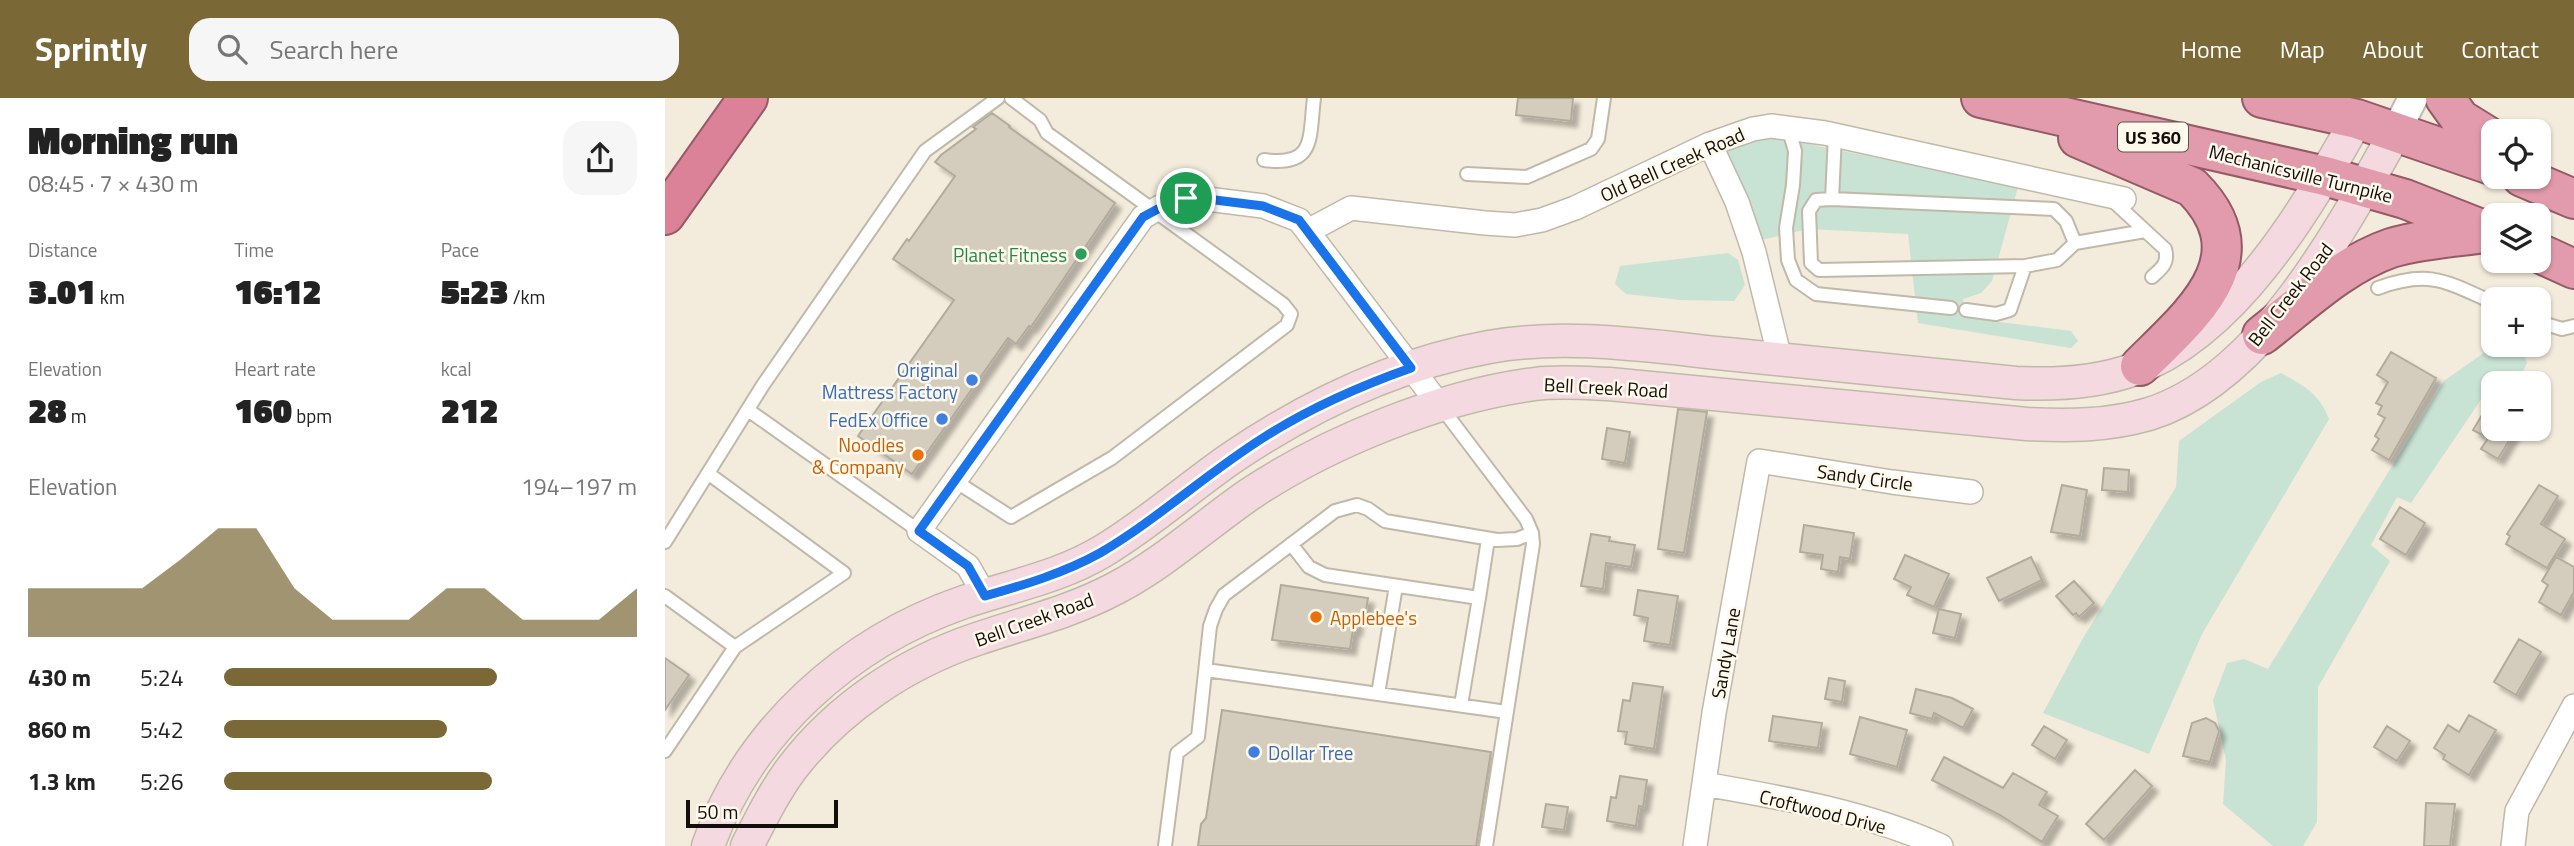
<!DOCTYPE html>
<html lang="en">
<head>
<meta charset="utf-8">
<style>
  :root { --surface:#fff; --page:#f6f6f6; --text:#222; --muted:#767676; --accent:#7a6836 }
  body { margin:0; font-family:"Titillium Web",sans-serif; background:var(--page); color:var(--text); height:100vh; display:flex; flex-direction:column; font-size:26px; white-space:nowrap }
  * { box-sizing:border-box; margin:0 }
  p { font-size:23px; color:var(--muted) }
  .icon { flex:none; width:38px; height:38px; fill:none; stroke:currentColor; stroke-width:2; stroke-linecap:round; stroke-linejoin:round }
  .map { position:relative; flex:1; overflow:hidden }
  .side { display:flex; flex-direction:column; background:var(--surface); width:665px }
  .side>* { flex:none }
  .tools { position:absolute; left:1816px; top:21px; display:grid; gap:14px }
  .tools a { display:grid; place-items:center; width:70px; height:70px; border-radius:14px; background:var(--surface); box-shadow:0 2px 5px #0004; font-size:35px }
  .scale { position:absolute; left:21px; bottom:18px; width:152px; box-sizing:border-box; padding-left:7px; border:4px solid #120f0a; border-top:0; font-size:19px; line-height:24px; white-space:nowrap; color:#120f0a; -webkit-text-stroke:5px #fff9eb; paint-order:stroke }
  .pin { position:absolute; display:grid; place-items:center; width:60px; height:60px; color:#fff; margin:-30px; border:4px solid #fff; border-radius:50%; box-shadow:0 2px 7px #0007 }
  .round { display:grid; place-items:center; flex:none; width:74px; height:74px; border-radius:21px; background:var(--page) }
  .summary { display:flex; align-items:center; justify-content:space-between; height:119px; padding:0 28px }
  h1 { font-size:38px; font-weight:800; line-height:52px }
  .stats { display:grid; grid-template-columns:repeat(3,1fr); gap:10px; height:119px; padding:7px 28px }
  .stats div { display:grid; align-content:center }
  .stats b { font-size:35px; font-weight:800 }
  .stats small { font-size:19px; font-weight:400 }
  .stats p { font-size:19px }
  .chart { height:196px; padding:14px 28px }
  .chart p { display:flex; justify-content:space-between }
  .chart svg { width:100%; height:126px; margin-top:7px; fill:var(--accent); opacity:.7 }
  ul { padding:0 28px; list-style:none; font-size:23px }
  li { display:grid; grid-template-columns:112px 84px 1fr; align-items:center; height:52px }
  li i { height:18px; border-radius:9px; background:var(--accent) }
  header { display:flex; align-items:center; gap:42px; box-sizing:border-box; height:98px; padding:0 35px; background:var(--accent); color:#fff }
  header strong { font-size:33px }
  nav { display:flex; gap:38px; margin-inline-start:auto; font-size:24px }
  .search { width:490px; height:63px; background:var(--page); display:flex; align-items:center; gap:18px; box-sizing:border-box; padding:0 24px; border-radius:21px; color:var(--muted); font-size:26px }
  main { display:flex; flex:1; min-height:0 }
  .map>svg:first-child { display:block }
  .green { fill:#c8e2d4 }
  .building { fill:#d4cdbd; stroke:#b2ab9c; stroke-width:2; filter:url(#shadow) }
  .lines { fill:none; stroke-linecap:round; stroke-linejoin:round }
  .service-casing { stroke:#c0b9a9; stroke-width:16 }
  .minor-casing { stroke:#c0b9a9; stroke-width:26 }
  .tertiary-casing { stroke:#c0b9a9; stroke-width:32 }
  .secondary-casing { stroke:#c0b9a9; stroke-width:35 }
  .trunk-casing { stroke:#955a66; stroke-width:42 }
  .motorway-casing { stroke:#955a66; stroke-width:42 }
  .service { stroke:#fff; stroke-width:12 }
  .minor { stroke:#fff; stroke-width:23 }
  .tertiary { stroke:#fff; stroke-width:28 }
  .secondary { stroke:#f4dae0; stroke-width:32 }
  .trunk { stroke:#e29bac; stroke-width:38 }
  .motorway { stroke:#db8298; stroke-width:38 }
  .route-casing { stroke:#fff; stroke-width:14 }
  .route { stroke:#1a73e8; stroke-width:9 }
  .leisure-dot { fill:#2e9e5b; stroke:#fff9eb; stroke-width:2.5 }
  .shop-dot { fill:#3f7fe0; stroke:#fff9eb; stroke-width:2.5 }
  .food-dot { fill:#e8710a; stroke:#fff9eb; stroke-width:2.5 }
  .labels { text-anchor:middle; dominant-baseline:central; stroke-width:5; stroke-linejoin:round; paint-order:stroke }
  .shield { fill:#fff9eb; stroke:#59554e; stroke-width:2 }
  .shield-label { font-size:18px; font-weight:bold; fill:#120f0a }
  .street-label { font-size:19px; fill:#120f0a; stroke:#fff9eb }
  .leisure-label { font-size:19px; fill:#27864d; stroke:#fff9eb; text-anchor:end }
  .shop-label { font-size:19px; fill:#366cbe; stroke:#fff9eb; text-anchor:end }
  .food-label { font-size:19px; fill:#c56008; stroke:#fff9eb; text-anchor:end }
</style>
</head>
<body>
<header>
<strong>Sprintly</strong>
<div class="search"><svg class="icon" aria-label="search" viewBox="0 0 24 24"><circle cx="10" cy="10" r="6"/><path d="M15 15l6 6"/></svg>Search here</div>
<nav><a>Home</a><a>Map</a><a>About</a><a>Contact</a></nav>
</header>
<main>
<section class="side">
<div class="summary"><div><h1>Morning run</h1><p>08:45 · 7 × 430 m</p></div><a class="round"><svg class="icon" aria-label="share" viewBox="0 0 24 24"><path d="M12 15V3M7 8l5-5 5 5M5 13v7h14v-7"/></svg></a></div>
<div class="stats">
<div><p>Distance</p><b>3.01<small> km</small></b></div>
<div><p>Time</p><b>16:12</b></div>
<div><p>Pace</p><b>5:23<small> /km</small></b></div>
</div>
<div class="stats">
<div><p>Elevation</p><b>28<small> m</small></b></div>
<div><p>Heart rate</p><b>160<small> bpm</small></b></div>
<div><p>kcal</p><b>212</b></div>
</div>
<div class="chart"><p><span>Elevation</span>194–197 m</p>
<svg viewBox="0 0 160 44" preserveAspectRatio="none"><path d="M0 44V27L10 27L20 27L30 27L40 17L50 6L60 6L70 27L80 38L90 38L100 38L110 27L120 27L130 38L140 38L150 38L160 27V44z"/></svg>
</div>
<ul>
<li><b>430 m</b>5:24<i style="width:66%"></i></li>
<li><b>860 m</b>5:42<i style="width:54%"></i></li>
<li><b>1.3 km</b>5:26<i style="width:65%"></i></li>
</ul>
</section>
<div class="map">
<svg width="1909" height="748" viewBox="0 0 1909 748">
  <defs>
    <filter id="shadow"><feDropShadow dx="6" dy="6" stdDeviation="2" flood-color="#0004"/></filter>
  </defs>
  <rect width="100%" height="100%" fill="#f3ebdb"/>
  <path class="green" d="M1105,38l248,51 -26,94 -11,12 -18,6 2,14 11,6 95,12 7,10 -7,7 -153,-25 -10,-89 -100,-5 -47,11 -34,-85 1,-7z
    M1063,155l10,7 7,25 -11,16 -53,-1 -55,-6 -11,-10 5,-18z
    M1830,247h19l8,3 5,15 -10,20h-23v19l-12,-4 -71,105 -14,-6 -26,48 19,16 -72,126 -1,135 -14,24h-30l-50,-42 3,-44 -13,-60 14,-37 17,-4 24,10 176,-288z
    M1616,275c23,13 38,20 48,46l-127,215 -53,120 -106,-41 40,-75 93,-151 3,-46 82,-59z"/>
  <path class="building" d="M853,0h55l-2,23 -55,-6z
    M327,15l18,13 -1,1 106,76 -84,124 -2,-1 -13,18 -8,-6 -96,136 -54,-38 96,-136 -61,-41 14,-20 2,2 46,-65 -20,-14 6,-7 35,-26 -3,-2z
    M1726,254l45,26 -47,82 -17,-10 7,-11 -4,-3 10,-18 -7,-4 4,-8 -6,-3 12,-21 -11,-7z
    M1829,297v34h22l-18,30 -17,-10 7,-11 -15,-8z
    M1013,311l29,3 -23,141 -26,-4z
    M942,330l23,4 -5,31 -23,-4z
    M1439,370l25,2 -1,22 -26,-2z
    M1397,387l25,5 -7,46 -29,-4z
    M1874,387l19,11 -17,28 24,15 -18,29 -41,-24 4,-8 -3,-2z
    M1735,409l25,16 -19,32 -26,-16z
    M1139,427l50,8 -4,26 -10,-2 -2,15 -17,-3 2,-14 -23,-3z
    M926,436l19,3 -1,4 26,4 -4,22 -25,-4 -3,26 -22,-3z
    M1240,457l44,19 -15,33 -27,-12 4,-8 -17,-8z
    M1366,459l11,23 -43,21 -12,-23z
    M1891,459l18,10v25l-13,23 -22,-13 9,-17 -6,-4z
    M1409,483l20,22 -15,14 -3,-4 -3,2 -17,-19z
    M616,487l87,13 -3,19 -8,-1 -1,14 -3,-1 -3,20 -78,-9z
    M973,492l40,6 -8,49 -26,-4 4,-23 -14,-3z
    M1274,511l22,5 -6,24 -22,-5z
    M1854,541l22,13 -25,43 -22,-13z
    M0,560l24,17 -24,35z
    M1164,580l16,3 -3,21 -17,-3z
    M968,585l30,4 -9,62 -29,-5 2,-12 -9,-1 5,-31 7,1z
    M1251,591l36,9 21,11 -10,19 -29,-15 -2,6 -22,-6z
    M557,612l269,42 -15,94h-278l3,-22 5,-6z
    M1804,617l27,15 -27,45 -26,-16 2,-4 -11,-7 14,-23 11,7z
    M1108,618l49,7 -4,25 -49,-7z
    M1195,619l47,13 -10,37 -47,-13z
    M1541,620l9,5 4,8 -9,31 -27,-6 9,-33z
    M1379,628l23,14 -12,19 -23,-14z
    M1722,628l23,15 -13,20 -23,-14z
    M1279,659l59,31 10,-15 34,19 -8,13 19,11 -16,26 -42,-27 -68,-35z
    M1470,672l17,16 -48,54 -18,-16z
    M955,678l27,4 -4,27 -4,-1 -3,20 -29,-5 4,-24 5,1z
    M1761,705l29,1 -5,42h-26z
    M881,706l22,3 -4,23 -22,-3z"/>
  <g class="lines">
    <g class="service-casing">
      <path id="service" d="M1123,29l7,24 -2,34 -7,43 2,32 8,20 20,14 135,14
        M599,62c52,7 45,-22 50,-62
        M802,76l60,3 64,-28 7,-10 6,-41
        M1167,101l3,-64
        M1447,102l53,49c4,14 -3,19 -13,28
        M1410,145l-9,-22 -12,-12 -222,-10 -16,1 -7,11 2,52 8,7 206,-4 32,-6 18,-17 70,-12
        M1713,190c52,-19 69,-6 116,15
        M1301,212l30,4 14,-4 15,-44
        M1874,224l23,7 12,-3
        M776,309l85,112 6,14 1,11 -47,302
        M83,312l171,121
        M44,376l135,99 -109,74
        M290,383l56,36 101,-59 175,-133 4,-11 -8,-10 -236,-171 -7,-13 -29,-22
        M0,444l98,-157 162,-234 73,-53
        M626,446l18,23 16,8 154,23 -18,107
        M0,498l70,51 -70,104
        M814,500l9,-59
        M541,572l301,42
        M713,596l18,-108
        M500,748l12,-93 21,-16 12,-111 6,-17 8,-14 111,-84 22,-6 11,4 17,12 112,19 20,-1 15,-6"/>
    </g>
    <g class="minor-casing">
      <path id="minor" d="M1045,46l27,58 17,50 26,107
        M643,133l43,-23 134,15 30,2 27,-5 33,-12 135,-64 43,-15 18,-3 54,7 299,66
        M320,498l-17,-30 -49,-35 224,-314 24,-14 24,-6 72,9 36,14 141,186
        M1039,686c80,14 162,28 237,62
        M1030,748l19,-133 45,-252 133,21 79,10
        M1848,748l4,-35 57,-105"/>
    </g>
    <g class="tertiary-casing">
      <path id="tertiary" d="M1731,33l17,-33"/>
    </g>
    <g class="secondary-casing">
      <path id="secondary" d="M43,748c41,-116 140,-204 256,-244 47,-16 96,-25 139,-51 45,-27 84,-62 127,-92 78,-53 165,-95 259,-112 77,-14 160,-1 238,7 96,10 193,19 289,29 40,2 79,0 116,-13 102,-36 175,-162 225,-251
        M82,748c14,-27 27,-54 45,-78 46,-60 113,-105 185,-129 47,-16 94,-27 139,-51 48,-25 89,-63 134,-94 78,-52 191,-98 285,-110 24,-3 49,-1 74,0l418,40c42,2 81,2 122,-10 113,-35 193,-186 247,-283"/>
    </g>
    <g class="trunk-casing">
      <path id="trunk" d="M1316,0l344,78 80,23 89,35
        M1597,0l95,21 137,47
        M1780,0l15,21 34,21
        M1413,40l114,49c71,71 -1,128 -52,179
        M1857,79l52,22
        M1874,155l35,16
        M1597,237c40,-31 80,-70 129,-87 30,-9 64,-11 96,-15"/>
    </g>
    <g class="motorway-casing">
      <path id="motorway" d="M0,117l83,-117"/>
    </g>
    <use href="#service" class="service"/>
    <use href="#minor" class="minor"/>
    <use href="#tertiary" class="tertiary"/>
    <use href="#secondary" class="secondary"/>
    <use href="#trunk" class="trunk"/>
    <use href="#motorway" class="motorway"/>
  </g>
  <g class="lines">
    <g class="route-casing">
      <path id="route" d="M526,99l72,9 36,14 112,148c-51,18 -99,39 -145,68 -58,36 -108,83 -166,117 -36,20 -76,32 -115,43l-17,-30 -49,-35 224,-314 24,-13z"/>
    </g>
    <use href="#route" class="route"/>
  </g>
  <circle class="leisure-dot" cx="416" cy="156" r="7"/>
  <g class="shop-dot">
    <circle cx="307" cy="282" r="7"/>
    <circle cx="277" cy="321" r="7"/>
    <circle cx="589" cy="654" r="7"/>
  </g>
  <g class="food-dot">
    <circle cx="253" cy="357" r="7"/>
    <circle cx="651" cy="519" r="7"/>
  </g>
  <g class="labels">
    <rect class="shield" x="1453" y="24.5" width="70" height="29" rx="5"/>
    <g class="shield-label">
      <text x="1488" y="39">US 360</text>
    </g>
    <g class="street-label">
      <text transform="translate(1007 66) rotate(-24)">Old Bell Creek Road</text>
      <text transform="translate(1636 75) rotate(14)">Mechanicsville Turnpike</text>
      <text transform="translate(1625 196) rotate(-52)">Bell Creek Road</text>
      <text transform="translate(941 289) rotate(3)">Bell Creek Road</text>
      <text transform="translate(1200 379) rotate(8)">Sandy Circle</text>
      <text transform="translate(369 521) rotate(-20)">Bell Creek Road</text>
      <text transform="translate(1060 555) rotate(-80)">Sandy Lane</text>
      <text transform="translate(1158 713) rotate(14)">Croftwood Drive</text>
    </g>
    <g class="leisure-label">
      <text x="402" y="156">Planet Fitness</text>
    </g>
    <g class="shop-label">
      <text x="293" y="271">Original<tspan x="293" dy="22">Mattress Factory</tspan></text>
      <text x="263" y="321">FedEx Office</text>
      <text x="603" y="654" text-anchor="start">Dollar Tree</text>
    </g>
    <g class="food-label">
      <text x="239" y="346">Noodles<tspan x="239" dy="22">&amp; Company</tspan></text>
      <text x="665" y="519" text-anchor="start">Applebee's</text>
    </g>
  </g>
</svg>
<div class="tools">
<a><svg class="icon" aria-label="locate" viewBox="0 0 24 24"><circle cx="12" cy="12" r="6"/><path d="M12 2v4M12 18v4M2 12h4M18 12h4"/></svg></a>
<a><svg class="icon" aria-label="layers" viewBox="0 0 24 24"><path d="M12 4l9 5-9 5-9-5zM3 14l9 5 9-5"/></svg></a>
<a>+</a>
<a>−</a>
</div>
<div class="scale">50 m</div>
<div class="pin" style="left:521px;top:100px;background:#1e9e55"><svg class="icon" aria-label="arrive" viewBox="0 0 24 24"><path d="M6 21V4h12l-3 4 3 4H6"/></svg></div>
</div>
</main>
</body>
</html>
